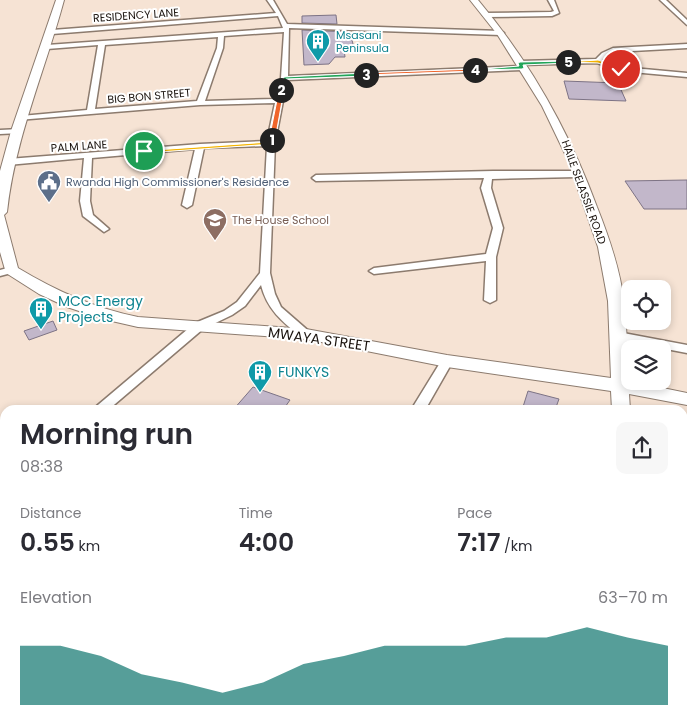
<!DOCTYPE html>
<html lang="en">
<head>
<meta charset="utf-8">
<style>
  :root { --surface:#fff; --page:#f7f7f7; --text:#2b2b33; --muted:#7c7c81; --accent:#0f766e }
  body { margin:0; font-family:Poppins,sans-serif; background:var(--page); color:var(--text); height:100vh; display:flex; flex-direction:column; font-size:19px; white-space:nowrap }
  * { box-sizing:border-box; margin:0 }
  p { font-size:16px; color:var(--muted) }
  .icon { flex:none; width:28px; height:28px; fill:none; stroke:currentColor; stroke-width:2; stroke-linecap:round; stroke-linejoin:round }
  .map { position:relative; flex:1; overflow:hidden }
  .details { position:absolute; left:0px; top:405px; width:688px; height:320px; display:flex; flex-direction:column; background:var(--surface); border-radius:15px 15px 0 0; box-shadow:0 2px 8px #0003 }
  .details>* { flex:none }
  .tools { position:absolute; left:621px; top:280px; display:grid; gap:10px }
  .tools a { display:grid; place-items:center; width:50px; height:50px; border-radius:10px; background:var(--surface); box-shadow:0 2px 8px #0003; font-size:25px }
  .pin { position:absolute; display:grid; place-items:center; width:42px; height:42px; color:#fff; margin:-21px; border:2px solid #fff; border-radius:50%; box-shadow:0 1px 5px #0007 }
  .km { position:absolute; width:25px; height:25px; margin:-12px; border-radius:50%; background:#222; color:#fff; font-size:14px; line-height:25px; text-align:center }
  .round { display:grid; place-items:center; flex:none; width:52px; height:52px; border-radius:10px; background:var(--page) }
  .summary { display:flex; align-items:center; justify-content:space-between; height:85px; padding:0 20px }
  h1 { font-size:28px; font-weight:600; line-height:38px }
  .figures { display:grid; grid-template-columns:repeat(3,1fr); gap:8px; height:85px; padding:5px 20px }
  .figures div { display:grid; align-content:center }
  .figures b { font-size:25px; font-weight:600 }
  .figures small { font-size:14px; font-weight:400 }
  .figures p { font-size:14px }
  .chart { height:140px; padding:10px 20px }
  .chart p { display:flex; justify-content:space-between }
  .chart svg { width:100%; height:90px; margin-top:5px; fill:var(--accent); opacity:.7 }
  .map>svg:first-child { display:block }
  .building { fill:#c2b7ca; stroke:#7d7385 }
  .lines { fill:none; stroke-linecap:round; stroke-linejoin:round }
  .street-casing { stroke:#8c7b6e; stroke-width:3 }
  .secondary-casing { stroke:#8c7b6e; stroke-width:2 }
  .street { fill:#fff; fill-rule:evenodd }
  .secondary { fill:#fff; fill-rule:evenodd }
  .split-1 { fill:#f5b400; stroke:#fff }
  .split-2 { fill:#f0652b; stroke:#fff }
  .split-3 { fill:#22a559; stroke:#fff }
  .split-4 { fill:#f0652b; stroke:#fff }
  .split-5 { fill:#22a559; stroke:#fff }
  .split-6 { fill:#f5b400; stroke:#fff }
  .labels { text-anchor:middle; dominant-baseline:central; stroke-width:4; stroke-linejoin:round; paint-order:stroke }
  .far-street-label { font-size:11px; fill:#1a130e; stroke:#fff }
  .far-culture-label { font-size:11px; fill:#0d838f; stroke:#fff; text-anchor:start }
  .far-service-label { font-size:11px; fill:#4e5e75; stroke:#fff; text-anchor:start }
  .far-education-label { font-size:11px; fill:#785e54; stroke:#fff; text-anchor:start }
  .culture-label { font-size:14px; fill:#0d838f; stroke:#fff; text-anchor:start }
  .street-label { font-size:14px; fill:#1a130e; stroke:#fff }
</style>
</head>
<body>
<div class="map">
<svg width="687" height="725" viewBox="0 0 687 725">
  <rect width="100%" height="100%" fill="#f6e3d4"/>
  <path class="building" d="M336,15l1,9 -35,-1v-7z
    M302,30l48,2 4,16 -10,1 1,8h-10l-6,7 -25,1z
    M564,81l54,2 8,18 -57,-2z
    M687,180v29h-43l-19,-28z
    M53,321l4,9 -28,10 -5,-9z
    M253,387l37,13 -7,10h-50z
    M528,391l31,8 -4,11h-33z"/>
  <g class="lines">
    <g class="street-casing">
      <path id="street" d="M267,0h6l14,24 214,7 3,2 -3,2 -212,-7 -1,48 234,-10 3,2 -3,2 -235,10 -12,63 -5,130 5,21 6,13 31,27 -6,4 -4,-1c-20,-15 -35,-28 -41,-52l-16,21 -13,9 -29,14 -95,81h-16l103,-87 29,-12 13,-9 23,-29 7,-127 -63,2 -12,57 -5,3 -5,-3 13,-56 -103,9 -2,43 3,14 16,14 -5,3 -21,-16 -3,-15 4,-43 -76,7 -4,-3 4,-3 192,-15 67,-3 8,-38 -75,2 -182,15 -1,-2 4,-2 66,-6 11,-65 -51,4 -3,-2 3,-2 236,-17 -5,-12 -226,18 -3,-2 3,-2 224,-17zM284,32l-3,46 -5,21 -71,2 18,-53 1,-12zM218,37l-1,11 -20,53 -102,8 10,-64z
        M548,0h6l5,13 -7,3 -66,1 -3,-2 3,-2 65,-1 3,-1z
        M660,0h6l21,20v5z
        M687,44v4l-73,4 -8,3 -4,5 20,7 65,6v4l-66,-6 -24,-8 -77,2 -3,-2 3,-2 76,-2 6,-6 11,-5z
        M20,129v4l-20,1v-4z
        M493,171h84l4,3 -4,3 -85,2 -1,9 12,40 -7,29v43l-6,3 -6,-3 2,-39 -112,13 -5,-3 5,-3 112,-14 7,-26 -12,-40 3,-10 -168,3 -4,-3 4,-3z
        M11,267l5,3 -1,2 -15,4v-6z
        M618,332l69,13v8l-73,-14 -2,-3 2,-3z
        M447,357l6,4 -28,49h-14l32,-52z
        M5,420v12l-5,2v-12z
        M213,720h21l-2,5h-21z"/>
    </g>
    <g class="secondary-casing">
      <path id="secondary" d="M56,0h8c-19,71 -49,138 -57,212l-3,3 14,53c38,23 76,40 120,49l168,12 141,26 164,23 -3,-77 -10,-54 -31,-89 -25,-52 -45,-72 -27,-34h8c52,62 91,131 119,207 12,30 23,62 27,95 3,26 3,53 5,79l58,12v12l-58,-11 1,16h-18l-1,-19 -164,-24 -141,-28 -168,-12 -35,-8 -36,-12 -28,-13 -33,-21 -6,-21v-81l11,-40z
        M567,720h28l-1,5h-28z"/>
    </g>
    <use href="#street" class="street"/>
    <use href="#secondary" class="secondary"/>
  </g>
  <path class="split-1" d="M270,139l5,1 -2,4 -129,9 -3,-2 128,-9z"/>
  <path class="split-2" d="M281,88l3,2 -9,50 -3,1 -3,-1 10,-50z"/>
  <path class="split-3" d="M366,73l1,3 -81,3 -2,11h-5l5,-13z"/>
  <path class="split-4" d="M475,69l2,2 -113,4 2,-2z"/>
  <path class="split-5" d="M568,61l1,2 -46,2 1,3 -2,1 -49,1 46,-4 -1,-3 2,-1z"/>
  <path class="split-6" d="M598,60l25,9 -2,1 -23,-7 -32,-1z"/>
  <defs>
    <g id="building-pin" transform="scale(1.25)"><path d="M0 17L-7.5 6A9.5 9.5 0 1 1 7.5 6Z" fill="#0f9aa8" stroke="#fff"/><path d="M-4-6H4V6H1V3H-1V6H-4ZM-2.5-4.3h1.7v1.8h-1.7ZM.8-4.3h1.7v1.8H.8ZM-2.5-1h1.7V.8h-1.7ZM.8-1h1.7V.8H.8Z" fill="#fff"/></g>
    <g id="civic-pin" transform="scale(1.25)"><path d="M0 17L-7.5 6A9.5 9.5 0 1 1 7.5 6Z" fill="#5c6f8a" stroke="#fff"/><path d="M-.6-6.5H3V-4.5H.6V-3L4-1V1h2V6H-6V1h2V-1L-.6-3ZM-1.2 2.5V6h2.4V2.5Z" fill="#fff"/></g>
    <g id="school-pin" transform="scale(1.25)"><path d="M0 17L-7.5 6A9.5 9.5 0 1 1 7.5 6Z" fill="#8d6e63" stroke="#fff"/><path d="M0-5L7-2L0 1L-7-2ZM-4 1L0 2.5L4 1V4Q0 6-4 4Z" fill="#fff"/></g>
  </defs>
  <g fill-rule="evenodd">
    <use href="#building-pin" x="318" y="41"/>
    <use href="#civic-pin" x="49" y="182"/>
    <use href="#school-pin" x="215" y="220"/>
    <use href="#building-pin" x="41" y="309"/>
    <use href="#building-pin" x="260" y="372"/>
  </g>
  <g class="labels">
    <g class="far-street-label">
      <text transform="translate(136 15) rotate(-4)">RESIDENCY LANE</text>
      <text transform="translate(149 96) rotate(-5)">BIG BON STREET</text>
      <text transform="translate(79 146) rotate(-4)">PALM LANE</text>
      <text transform="translate(584 192) rotate(70)">HAILE SELASSIE ROAD</text>
    </g>
    <g class="far-culture-label">
      <text x="336" y="35">Msasani<tspan x="336" dy="13">Peninsula</tspan></text>
    </g>
    <g class="far-service-label">
      <text x="66" y="182">Rwanda High Commissioner's Residence</text>
    </g>
    <g class="far-education-label">
      <text x="232" y="220">The House School</text>
    </g>
    <g class="culture-label">
      <text x="58" y="301">MCC Energy<tspan x="58" dy="16">Projects</tspan></text>
      <text x="278" y="372">FUNKYS</text>
    </g>
    <g class="street-label">
      <text transform="translate(319 339) rotate(8)">MWAYA STREET</text>
    </g>
  </g>
</svg>
<div class="tools">
<a><svg class="icon" aria-label="locate" viewBox="0 0 24 24"><circle cx="12" cy="12" r="6"/><path d="M12 2v4M12 18v4M2 12h4M18 12h4"/></svg></a>
<a><svg class="icon" aria-label="layers" viewBox="0 0 24 24"><path d="M12 4l9 5-9 5-9-5zM3 14l9 5 9-5"/></svg></a>
</div>
<div class="pin" style="left:144px;top:151px;background:#1e9e55"><svg class="icon" aria-label="arrive" viewBox="0 0 24 24"><path d="M6 21V4h12l-3 4 3 4H6"/></svg></div>
<div class="pin" style="left:621px;top:69px;background:#d93025"><svg class="icon" aria-label="check" viewBox="0 0 24 24"><path d="M5 12l5 5 9-10"/></svg></div>
<b class="km" style="left:272px;top:140px">1</b>
<b class="km" style="left:281px;top:90px">2</b>
<b class="km" style="left:366px;top:75px">3</b>
<b class="km" style="left:475px;top:70px">4</b>
<b class="km" style="left:568px;top:62px">5</b>
<section class="details">
<div class="summary"><div><h1>Morning run</h1><p>08:38</p></div><a class="round"><svg class="icon" aria-label="share" viewBox="0 0 24 24"><path d="M12 15V3M7 8l5-5 5 5M5 13v7h14v-7"/></svg></a></div>
<div class="figures">
<div><p>Distance</p><b>0.55<small> km</small></b></div>
<div><p>Time</p><b>4:00</b></div>
<div><p>Pace</p><b>7:17<small> /km</small></b></div>
</div>
<div class="chart"><p><span>Elevation</span>63–70 m</p>
<svg viewBox="0 0 160 44" preserveAspectRatio="none"><path d="M0 44V15L10 15L20 20L30 29L40 33L50 38L60 33L70 24L80 20L90 15L100 15L110 15L120 11L130 11L140 6L150 11L160 15V44z"/></svg>
</div>
</section>
</div>
</body>
</html>
